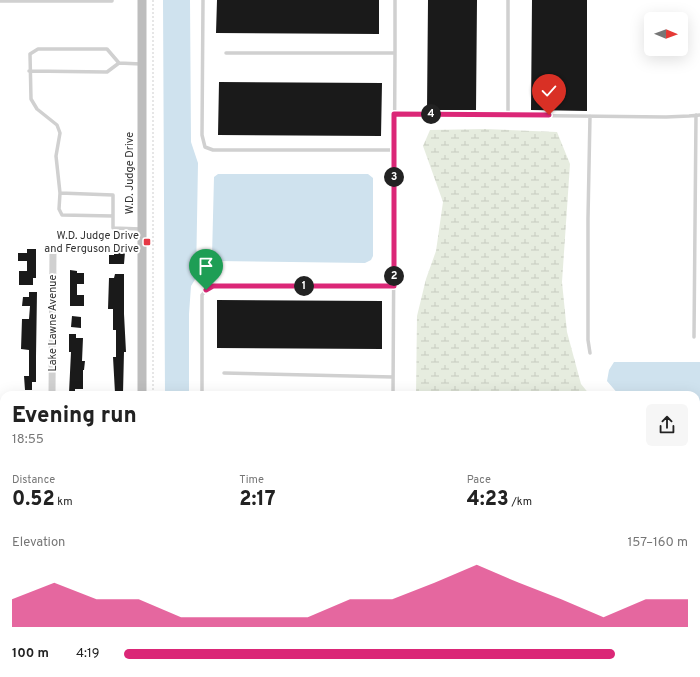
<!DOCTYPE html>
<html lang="en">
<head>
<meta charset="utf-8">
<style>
  :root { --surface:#fff; --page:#f6f6f6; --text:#222; --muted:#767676; --accent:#db2777 }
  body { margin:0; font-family:Overpass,sans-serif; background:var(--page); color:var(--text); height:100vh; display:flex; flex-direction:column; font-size:15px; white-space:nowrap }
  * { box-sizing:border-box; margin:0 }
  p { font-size:13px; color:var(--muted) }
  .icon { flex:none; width:22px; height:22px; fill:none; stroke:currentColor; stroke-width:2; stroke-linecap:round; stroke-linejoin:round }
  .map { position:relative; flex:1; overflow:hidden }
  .panel { position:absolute; left:0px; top:391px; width:700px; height:286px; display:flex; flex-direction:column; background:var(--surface); border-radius:12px 12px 0 0; box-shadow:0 4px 16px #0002 }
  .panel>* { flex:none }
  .needle { width:26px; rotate:91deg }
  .controls { position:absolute; left:644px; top:12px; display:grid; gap:8px }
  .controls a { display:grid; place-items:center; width:44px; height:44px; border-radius:6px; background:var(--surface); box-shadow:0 4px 16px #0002; font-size:20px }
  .pin { position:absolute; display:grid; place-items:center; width:34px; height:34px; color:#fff; margin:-41px -17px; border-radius:50% 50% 50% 0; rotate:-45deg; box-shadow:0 0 4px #0007 }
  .pin .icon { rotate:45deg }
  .km { position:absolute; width:20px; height:20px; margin:-10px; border-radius:50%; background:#222; color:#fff; font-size:11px; line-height:20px; text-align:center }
  .round { display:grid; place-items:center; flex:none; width:42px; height:42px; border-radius:6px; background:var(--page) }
  .summary { display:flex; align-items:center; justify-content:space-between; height:68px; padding:0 12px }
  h1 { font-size:22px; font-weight:800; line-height:30px }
  .stats { display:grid; grid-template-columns:repeat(3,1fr); gap:6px; height:68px; padding:4px 12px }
  .stats div { display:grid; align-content:center }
  .stats b { font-size:20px; font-weight:800 }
  .stats small { font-size:11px; font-weight:400 }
  .stats p { font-size:11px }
  .chart { height:112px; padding:8px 12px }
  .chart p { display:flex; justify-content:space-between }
  .chart svg { width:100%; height:72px; margin-top:4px; fill:var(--accent); opacity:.7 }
  ul { padding:0 12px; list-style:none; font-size:13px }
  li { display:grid; grid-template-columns:64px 48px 1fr; align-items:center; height:30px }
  li i { height:10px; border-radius:5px; background:var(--accent) }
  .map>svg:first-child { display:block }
  .wetland { fill:url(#wetland-marsh) }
  .water { fill:#cfe2ee }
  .building { fill:#1a1a1a }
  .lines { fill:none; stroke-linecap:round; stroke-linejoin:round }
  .path { stroke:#cdcdcd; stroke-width:1; stroke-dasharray:2 2; stroke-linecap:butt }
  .lane { stroke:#d0d0d0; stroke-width:3.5 }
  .street { stroke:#d0d0d0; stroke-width:7 }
  .secondary { stroke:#bdbdbd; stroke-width:9 }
  .route-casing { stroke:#fff; stroke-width:8 }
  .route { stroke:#db2777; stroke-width:5 }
  .poi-dot { fill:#e63946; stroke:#fff; stroke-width:1.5 }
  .labels { text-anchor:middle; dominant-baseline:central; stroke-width:4; stroke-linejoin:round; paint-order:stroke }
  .street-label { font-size:11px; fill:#333; stroke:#fff }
  .poi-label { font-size:11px; fill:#333; stroke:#fff; text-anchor:end }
</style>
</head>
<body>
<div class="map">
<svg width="700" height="677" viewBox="0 0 700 677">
  <defs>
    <pattern id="wetland-marsh" width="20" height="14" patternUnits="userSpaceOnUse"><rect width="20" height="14" fill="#e6ecdf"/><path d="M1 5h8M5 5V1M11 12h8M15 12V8" fill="none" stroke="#c6cbc0"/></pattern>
  </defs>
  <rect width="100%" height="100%" fill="#fff"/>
  <path class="wetland" d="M485,129l72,3 13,32 -8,118 5,50 14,52 9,11h-174l1,-79 9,-37 10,-28 7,-49 -20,-56 7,-16z
    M417,673h251l-1,4h-251z"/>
  <path class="water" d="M163,0h27l1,142 7,21 -2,115 -5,8 -2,28v81h-24z
    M218,174h150l5,4v78l-2,4 -6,3 -149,-2 -4,-4 2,-80z
    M614,362h86v155h-4v-122h-77l-12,-14 2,-11z
    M696,533h4v144h-15v-4h11z
    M74,673h31l4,4h-37z"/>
  <path class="building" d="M217,0h162v34l-163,-1z
    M428,0h49l-1,110h-49z
    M532,0h55v111l-56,-1z
    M219,82l163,1 -1,53 -163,-1z
    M27,249h9v29h-3v7h-14v-14h8v-10h-9v-8h9z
    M114,252h11l-1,12h-15v-9h5z
    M70,270l7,1v2h7v11h-7v11h7v11h-14z
    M115,274h9v40l2,38h-2l-1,41h-8l-2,-36h3v-27h-3v-21h-5l1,-31h5z
    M29,292h8l-1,64v26h-4v8h-7l-1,-14h5v-26l-8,-1 1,-30h7l1,-13h-8l1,-9h6z
    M217,300l165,1v48l-165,-1z
    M72,316l9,1v11l-10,-1z
    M69,334h7v4h7l-1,23h3l-1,9h-1v19h-8v4h-6l2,-41h-2z"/>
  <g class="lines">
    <path class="path" d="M153,0v395
      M154,677v-4"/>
    <path class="lane" d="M203,0l-1,135 3,12 8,3h181
      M0,1h112v-1
      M226,53h169l-2,342
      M395,53v-53
      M29,71l78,1 12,-9
      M394,114l272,3 23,-1 11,-1
      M508,115v-115
      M590,116l-2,102v122l2,13
      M60,193l-4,-37 4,-23 -3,-8 -20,-16 -6,-10 -1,-45 8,-5h69l12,14 22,1
      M113,216l-51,-1 -3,-6 1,-16 53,2v33l28,1
      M694,337l2,-222
      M224,373l169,4
      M202,395v-100l4,-5 7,-4h181
      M186,673v4
      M281,673v4
      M372,673v4
      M393,673v4"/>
    <path class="street" d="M52,395l1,-145"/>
    <path class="secondary" d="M142,0v395
      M0,513h4
      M143,673v4"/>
  </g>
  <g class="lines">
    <g class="route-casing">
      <path id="route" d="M206,290l7,-4h181v-172l155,1"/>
    </g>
    <use href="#route" class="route"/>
  </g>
  <rect class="poi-dot" x="143" y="238" width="8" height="8" rx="2"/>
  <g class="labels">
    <g class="street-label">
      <text transform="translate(130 173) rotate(-90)">W.D. Judge Drive</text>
      <text transform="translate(53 323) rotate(-90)">Lake Lawne Avenue</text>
    </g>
    <g class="poi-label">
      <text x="139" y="236">W.D. Judge Drive<tspan x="139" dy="13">and Ferguson Drive</tspan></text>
    </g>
  </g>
</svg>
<div class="controls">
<a><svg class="needle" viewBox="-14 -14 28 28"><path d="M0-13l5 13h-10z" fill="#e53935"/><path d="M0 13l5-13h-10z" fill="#767676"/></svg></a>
</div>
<div class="pin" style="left:206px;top:290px;background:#1e9e55"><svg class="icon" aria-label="arrive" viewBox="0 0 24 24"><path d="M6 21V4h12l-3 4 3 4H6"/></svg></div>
<div class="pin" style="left:549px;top:115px;background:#d93025"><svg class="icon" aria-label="check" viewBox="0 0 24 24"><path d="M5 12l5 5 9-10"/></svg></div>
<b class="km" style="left:304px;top:286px">1</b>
<b class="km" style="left:394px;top:276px">2</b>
<b class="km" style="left:394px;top:177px">3</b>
<b class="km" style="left:431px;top:114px">4</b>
<section class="panel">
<div class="summary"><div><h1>Evening run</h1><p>18:55</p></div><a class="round"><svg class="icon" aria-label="share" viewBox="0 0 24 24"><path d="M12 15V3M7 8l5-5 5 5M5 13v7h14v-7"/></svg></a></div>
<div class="stats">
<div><p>Distance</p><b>0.52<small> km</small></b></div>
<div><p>Time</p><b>2:17</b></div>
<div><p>Pace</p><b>4:23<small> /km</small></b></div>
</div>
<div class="chart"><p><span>Elevation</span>157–160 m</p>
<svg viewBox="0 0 160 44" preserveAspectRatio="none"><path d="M0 44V27L10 17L20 27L30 27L40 38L50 38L60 38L70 38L80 27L90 27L100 17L110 6L120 17L130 27L140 38L150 27L160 27V44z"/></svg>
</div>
<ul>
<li><b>100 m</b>4:19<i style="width:87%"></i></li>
</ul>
</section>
</div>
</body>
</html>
